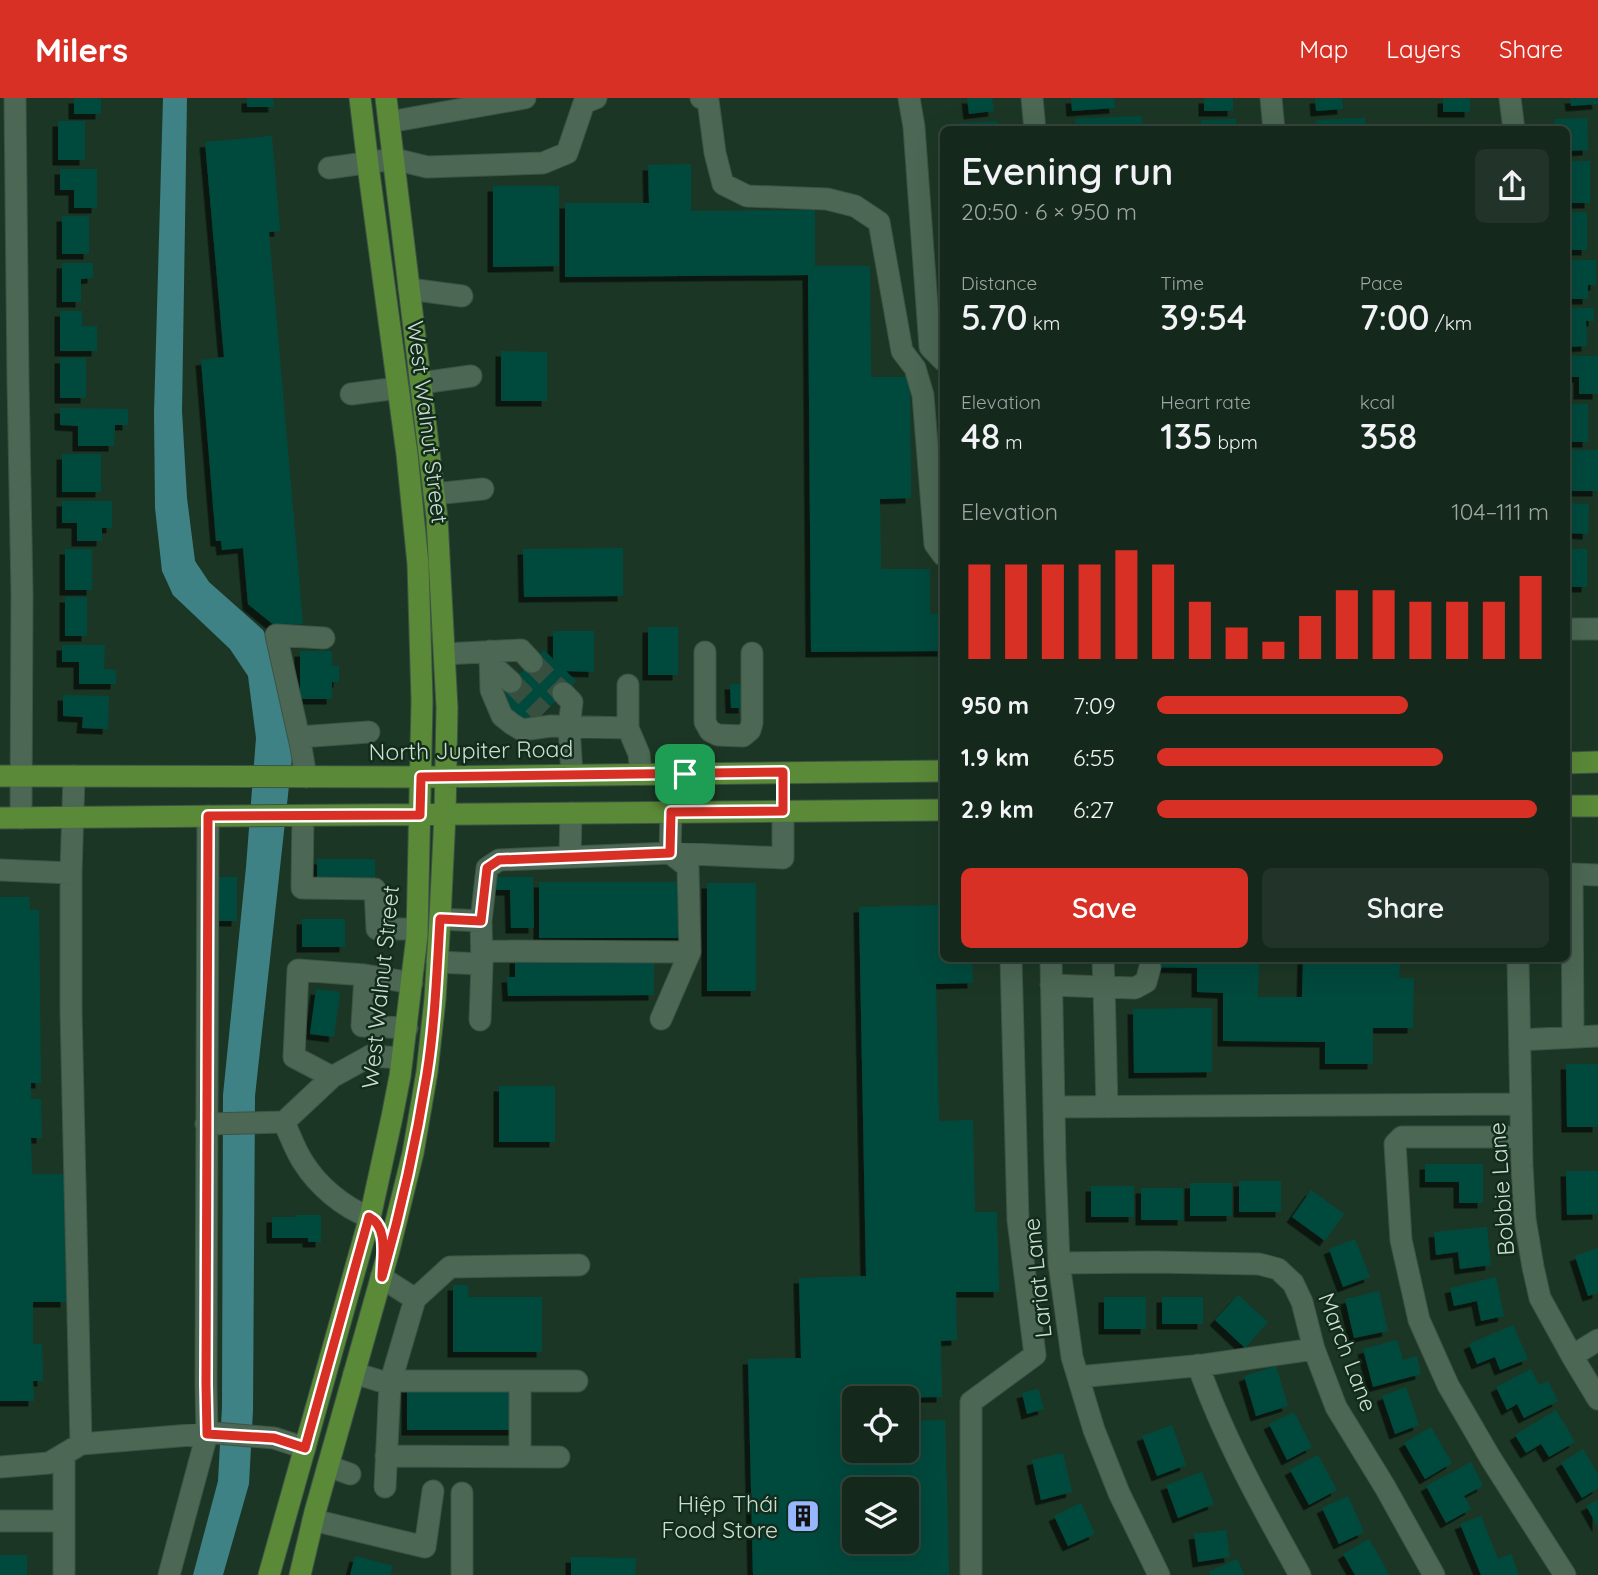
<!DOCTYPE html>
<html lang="en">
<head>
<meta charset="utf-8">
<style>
  :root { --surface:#15281c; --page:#223429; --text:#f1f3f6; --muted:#9da6a3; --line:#34443b; --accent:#d93025 }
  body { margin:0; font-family:Quicksand,sans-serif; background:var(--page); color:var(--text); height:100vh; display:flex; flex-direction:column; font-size:26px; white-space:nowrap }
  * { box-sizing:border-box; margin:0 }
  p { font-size:23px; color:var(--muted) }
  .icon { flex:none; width:38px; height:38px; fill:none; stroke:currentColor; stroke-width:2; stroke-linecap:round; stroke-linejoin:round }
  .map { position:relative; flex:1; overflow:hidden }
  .panel { position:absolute; left:940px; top:28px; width:630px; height:836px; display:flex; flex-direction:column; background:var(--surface); border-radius:10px; box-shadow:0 7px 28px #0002,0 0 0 2px var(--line) }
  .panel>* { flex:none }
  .fabs { position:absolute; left:842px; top:1288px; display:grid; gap:14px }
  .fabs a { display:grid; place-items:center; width:77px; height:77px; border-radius:10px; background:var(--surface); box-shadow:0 7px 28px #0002,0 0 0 2px var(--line); font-size:35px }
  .pin { position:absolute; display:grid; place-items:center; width:60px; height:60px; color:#fff; margin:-30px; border-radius:14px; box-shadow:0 4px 10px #0006 }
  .round { display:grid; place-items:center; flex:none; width:74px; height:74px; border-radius:10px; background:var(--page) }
  .head { display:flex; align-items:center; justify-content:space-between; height:119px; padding:0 21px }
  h1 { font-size:38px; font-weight:600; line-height:52px }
  .metrics { display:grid; grid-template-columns:repeat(3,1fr); gap:10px; height:119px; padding:7px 21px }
  .metrics div { display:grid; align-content:center }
  .metrics b { font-size:35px; font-weight:600 }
  .metrics small { font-size:19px; font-weight:400 }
  .metrics p { font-size:19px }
  .chart { height:196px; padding:14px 21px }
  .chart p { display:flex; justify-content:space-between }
  .chart svg { width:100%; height:126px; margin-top:7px; stroke:var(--accent); stroke-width:6 }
  .action { display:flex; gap:14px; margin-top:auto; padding:14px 21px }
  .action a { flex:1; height:80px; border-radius:10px; background:var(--accent); color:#fff; font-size:28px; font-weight:600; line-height:80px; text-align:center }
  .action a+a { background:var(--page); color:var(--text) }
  ul { padding:0 21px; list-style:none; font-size:23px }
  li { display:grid; grid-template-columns:112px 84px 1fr; align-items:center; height:52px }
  li i { height:18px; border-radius:9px; background:var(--accent) }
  header { display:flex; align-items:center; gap:42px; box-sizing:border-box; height:98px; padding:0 35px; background:var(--accent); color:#fff }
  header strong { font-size:33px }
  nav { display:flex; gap:38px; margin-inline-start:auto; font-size:24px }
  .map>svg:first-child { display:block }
  .water { fill:#3f8285 }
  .building { fill:#014a3e; fill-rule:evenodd; filter:url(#shadow) }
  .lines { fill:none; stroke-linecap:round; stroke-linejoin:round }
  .minor-tunnel { stroke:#374f3f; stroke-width:21; stroke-dasharray:21 10; stroke-linecap:butt }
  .minor-casing { stroke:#3d5345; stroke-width:23 }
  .major-casing { stroke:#3d5345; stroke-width:23 }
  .minor { stroke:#4c6754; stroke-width:21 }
  .major { stroke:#5a8938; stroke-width:21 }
  .route-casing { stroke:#fff; stroke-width:14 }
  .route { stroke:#d93025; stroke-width:9 }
  .labels { text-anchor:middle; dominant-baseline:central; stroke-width:5; stroke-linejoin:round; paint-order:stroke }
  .street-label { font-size:23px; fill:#ceddd2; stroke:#122c1c }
  .poi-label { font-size:23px; fill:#ceddd2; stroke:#122c1c; text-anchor:end }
</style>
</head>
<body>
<header>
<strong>Milers</strong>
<nav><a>Map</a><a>Layers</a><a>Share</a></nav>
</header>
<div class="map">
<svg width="1598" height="1477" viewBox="0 0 1598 1477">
  <defs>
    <filter id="shadow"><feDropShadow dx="-5.5" dy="5.5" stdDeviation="0" flood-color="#0009"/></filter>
  </defs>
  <rect width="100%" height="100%" fill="#1c3625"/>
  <path class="water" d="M163,0h24l-5,313 5,87 8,63 14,21 54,48 13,27 18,83 -39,356 -2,314 -4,74 -26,91h-30l25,-94 4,-74 1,-312 23,-228 10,-129 -8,-62 -18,-27 -57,-54 -11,-24 -7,-63 -1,-95z"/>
  <path class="building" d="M74,0h27v16h-27z
    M247,0h26l1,9h-27z
    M967,0h25l2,13 -25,3z
    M1071,0h43l1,10 -43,3z
    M1204,0h29v13h-29z
    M1315,0h27l1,11 -27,2z
    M1443,0h27v14h-27z
    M1570,0h27l1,6 -27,2z
    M1142,18l1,14h-67l-1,-11z
    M1365,20v12h-48l-1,-10z
    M1587,20l1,32 -22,1v-21h-12v-11z
    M1236,21v11h-35v-10z
    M58,23h27v39h-27z
    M998,23l1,9h-49l-1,-6z
    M1430,26h28v6h-28z
    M272,38l8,95 -11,1 34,392 -28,2 -27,-22 -5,-56 -21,2 -1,-9h-5l-15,-181 23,-3 -19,-215z
    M1566,63h24v42h-24z
    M691,66v47l124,-1v56h55l1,111h39l1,121 -31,1 1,70h49v45l13,-1v38l-132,1 -3,-377 -243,2v-74h84l-1,-38z
    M60,71h37v39h-23v-18h-14z
    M493,88h66v80l-66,1z
    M1566,114h21v38h-21z
    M62,118h27v38h-27z
    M1566,162h30v25h-8v14h-22z
    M62,165h31v15l-12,1v23h-19z
    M1566,210h28v13h-8l1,25 -21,1z
    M60,213h22v15h15v25h-37z
    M501,253l46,1v49h-46z
    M1566,258h32v38h-19v-17h-13z
    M60,260h26v40h-26z
    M1566,306h22v38h-22z
    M60,310l68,1v16h-13l-1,21h-36v-20l-18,-1z
    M1566,352h32v41h-32z
    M62,356h39v38h-39z
    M62,403h50v27h-10v13h-25v-18h-15z
    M1566,405l23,1 -1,30 -22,-1z
    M623,450v48l-99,1 -1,-48z
    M65,451h27v41h-27z
    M1566,451h21v38h-21z
    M65,499h22v39h-22z
    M648,529h30v48h-30z
    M553,533h41v41l-28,-1 10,10 -47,47 -32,-32 47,-46 9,9z
    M62,547h43l-1,24 12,1v14h-37v-22h-17z
    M300,553h32v15h7v16h-7v17h-32z
    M730,586h14v24h-13z
    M63,597l46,1 -1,33 -26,-1 1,-11 -20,-1z
    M317,761h58v20h-58z
    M216,779h21v44h-21z
    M496,779h37l1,51h-23l-1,-38h-14z
    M539,784h145v56h-145z
    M707,785h49v108h-49z
    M0,799h29l1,13h9l2,173h-10v16h10l1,39h-11l1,36h32l2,128h-33v42h9l1,37h-10l1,20h-34z
    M943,807v54h29l1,24 -37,1 3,137 34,-1 2,92h22l2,80h-43l1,48 -16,1 1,56 -88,1v53h52v-30l39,-1 4,155h-196l-5,-216 53,-1 -2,-80 67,-2 -7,-369zM854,1391h52v53h-52z
    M302,821h43v28h-43z
    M654,858v39l-146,1 -1,-19h8v-19z
    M1144,861h115l-1,38h44l1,-38h97l-1,19h15l-1,50h-40v36h-48v-22l-102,-1v-48l-26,-1v-24l-53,-1z
    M316,891l24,3 -6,45 -24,-3z
    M1212,910v64l-78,1 -1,-64z
    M1566,966h32v63h-31z
    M499,988h56v56h-56z
    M1425,1066h58v39h-24v-21h-34z
    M1566,1073h32v43l-31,1z
    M1239,1083h42v31h-42z
    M1190,1085h42v33h-42z
    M1091,1088h43v31h-43z
    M1141,1090h42v32h-42z
    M1311,1092l33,24 -19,27 -33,-24z
    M296,1117h25v27h-13v-4h-36v-21h24z
    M1487,1129l4,38 -31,4 -2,-17 -22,3 -2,-23z
    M1355,1141l15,38 -27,10 -14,-38z
    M1598,1150v45l-10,3 -13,-40z
    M1496,1179l8,39 -23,5 -4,-20 -23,5 -4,-18z
    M453,1187h15v12h74v55h-89z
    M1379,1193l9,40 -34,7 -9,-39z
    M1238,1197l30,27 -23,26 -30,-28z
    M1104,1199h42v32h-42z
    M1162,1199h41v27h-41z
    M1513,1227l15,34 -28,11 -5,-13 -18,7 -8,-20z
    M1397,1242l6,20 14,-4 4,18 -48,13 -10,-38z
    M1276,1268l12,40 -32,10 -12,-40z
    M1531,1271l8,16 9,-4 10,20 -34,17 -7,-14 -10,6 -11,-23z
    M407,1287h109v45h-109z
    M1406,1289l13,38 -24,9 -13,-38z
    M1038,1291l6,20 -17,5 -5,-21z
    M1556,1312l19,32 -26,15 -8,-13 -15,9 -11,-18z
    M1294,1314l18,35 -25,13 -18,-36z
    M1172,1327l14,40 -29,11 -15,-40z
    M1431,1329l21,36 -27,16 -21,-36z
    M1583,1351l15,25v14l-16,10 -21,-35z
    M1063,1355l9,39 -31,8 -9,-40z
    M1318,1357l19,35 -28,15 -19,-35z
    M1471,1364l12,24 -19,10 7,13 -25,14 -20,-37z
    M1202,1374l12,32 -36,14 -12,-33z
    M1348,1398l16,36 -25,12 -17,-36z
    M1598,1402v27l-12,-21z
    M1081,1405l14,31 -27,12 -14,-30z
    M1481,1418l17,43 13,-5 8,21h-38l-21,-51z
    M1226,1432l4,27 -32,5 -4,-28z
    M1369,1441l20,35 -2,1h-32l-12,-21z
    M0,1457h27v20h-27z
    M355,1458l38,10 -3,9h-40z
    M571,1459l65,1 -1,17h-64z
    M1237,1461l7,16h-34l-1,-3z"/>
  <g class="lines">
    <path class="minor-tunnel" d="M532,564l31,31
      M511,584l32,32"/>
    <g class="minor-casing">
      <path id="minor" d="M15,0l3,282 4,214 -1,224
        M701,0l7,2 7,53 8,31 24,12 80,3 28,7 24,16 23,129 13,17 8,27 12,149 8,11
        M909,0l5,29 16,220 13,13
        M1032,0l3,32
        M1271,0l3,32
        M1510,0l4,32
        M389,24l136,-24
        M329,70l65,-9 33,8 116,-4 24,-10 17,-50 12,-5
        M409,191l53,7
        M421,285l50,-7
        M351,296l47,-6
        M434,396l49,-5
        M1566,531h32
        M490,553l1,39 11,26 10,8 10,6 29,-4 77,2
        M705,554v70l5,9 8,4 25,1 7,-6 2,-7v-70
        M445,556l76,-4 11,12
        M490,565l21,19
        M628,587v43l11,26 2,20
        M563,595l9,9 -3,25 3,48
        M299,639l70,-5
        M74,678l-3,97v138l10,433
        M306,679l-5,-30 -25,-112 48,3
        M303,718l-1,72 73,1 2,40h40
        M570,759l1,-44
        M0,772l71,3
        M440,821l41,2
        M482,853l208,1
        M1051,861l4,201 4,103 13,94 22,73 25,63 40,82
        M1103,861l1,28 31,1 11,-6 4,-15
        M1518,861l4,207 3,53 8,48 7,31 32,58 26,43
        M437,864l45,2
        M1051,887l53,2 3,120
        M661,921l29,-67 -2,-85 -18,-14 1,-41
        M480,922l2,-56 -1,-43 6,-53 12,-8 171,-7 113,5v-47
        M407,930l-45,-2 3,-51 47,8
        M1573,939l-1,-163 26,1
        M1520,942l78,-4
        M332,979l-38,-20 4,-87 67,5
        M1054,1009l467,-3
        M284,1024c6,13 11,28 19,40 15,24 40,45 66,55
        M206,1026l78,-2 48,-45 38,-21 32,2
        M1521,1039h-119l-7,7 6,96 18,80 29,65 43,74 74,116
        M1059,1165l95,-1 105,2 19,5 15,14 9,19 12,47 22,58 49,80 49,88
        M381,1179l34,22
        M1572,1258l26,-16
        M1198,1267c26,74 64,142 102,210
        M354,1275l36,11
        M1078,1279l126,-12 110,-16
        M391,1283h186
        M520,1283v76
        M64,1356v121
        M386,1358l173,1
        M328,1368l22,8
        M0,1369l49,-4 32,-19 134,-11 59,5 31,10
        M385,1389l5,-103 25,-85 35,-32 129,-2
        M313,1422l112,27 8,-56
        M0,1423h64
        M169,1477l38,-141 -1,-50 2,-568
        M462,1477v-82
        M971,1477v-173l64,-47 -17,-135 -7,-261"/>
    </g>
    <g class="major-casing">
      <path id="major" d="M1566,665l32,-1
        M0,678l421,1 522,-6
        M1566,708h32
        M0,720l943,-8
        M269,1477l102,-362 21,-96 8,-41 17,-140 5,-235 -4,-137 -11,-110 -38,-281 -9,-75
        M300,1477l15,-63 74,-262 24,-97 14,-81 8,-73 5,-80 5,-105 2,-106 -10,-190 -51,-420"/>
    </g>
    <use href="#minor" class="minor"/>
    <use href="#major" class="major"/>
  </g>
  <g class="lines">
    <g class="route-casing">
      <path id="route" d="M783,674v39l-112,1 -1,41 -171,7 -12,8 -6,53 -41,-2c-3,52 -5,104 -13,155 -11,69 -26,137 -45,203 0,-19 7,-50 -13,-60l-64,231 -31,-10 -67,-4 -1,-50 2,-568 212,-1 1,-38z"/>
    </g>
    <use href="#route" class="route"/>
  </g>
  <defs>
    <g id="building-square" transform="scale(1.75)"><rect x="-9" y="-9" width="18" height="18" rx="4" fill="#96b6fd" stroke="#122c1c"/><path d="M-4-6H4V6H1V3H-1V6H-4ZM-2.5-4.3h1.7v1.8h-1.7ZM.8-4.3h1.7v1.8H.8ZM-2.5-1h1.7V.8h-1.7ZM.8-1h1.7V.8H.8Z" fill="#111"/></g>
  </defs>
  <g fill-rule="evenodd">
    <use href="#building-square" x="803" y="1418"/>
  </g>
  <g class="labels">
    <g class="street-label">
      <text transform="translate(428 324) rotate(83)">West Walnut Street</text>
      <text transform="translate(471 652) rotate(-1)">North Jupiter Road</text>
      <text transform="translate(380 889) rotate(-84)">West Walnut Street</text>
      <text transform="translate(1501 1091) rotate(-94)">Bobbie Lane</text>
      <text transform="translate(1037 1180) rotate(-96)">Lariat Lane</text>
      <text transform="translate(1348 1254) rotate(69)">March Lane</text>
    </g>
    <g class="poi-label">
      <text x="778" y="1405">Hiệp Thái<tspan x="778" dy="26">Food Store</tspan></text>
    </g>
  </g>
</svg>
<div class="fabs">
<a><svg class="icon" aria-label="locate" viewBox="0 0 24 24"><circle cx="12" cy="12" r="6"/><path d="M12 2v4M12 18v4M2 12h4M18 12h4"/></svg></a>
<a><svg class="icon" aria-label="layers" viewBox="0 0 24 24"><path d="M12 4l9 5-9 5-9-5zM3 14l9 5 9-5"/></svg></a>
</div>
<div class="pin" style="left:685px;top:676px;background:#1e9e55"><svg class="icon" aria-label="arrive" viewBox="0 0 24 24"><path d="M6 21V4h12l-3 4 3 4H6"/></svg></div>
<section class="panel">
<div class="head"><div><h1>Evening run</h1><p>20:50 · 6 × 950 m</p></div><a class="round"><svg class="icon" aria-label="share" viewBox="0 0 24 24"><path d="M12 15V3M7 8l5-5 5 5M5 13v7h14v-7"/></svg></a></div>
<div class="metrics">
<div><p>Distance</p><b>5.70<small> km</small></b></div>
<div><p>Time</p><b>39:54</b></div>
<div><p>Pace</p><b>7:00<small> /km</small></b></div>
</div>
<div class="metrics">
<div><p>Elevation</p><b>48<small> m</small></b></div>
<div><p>Heart rate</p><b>135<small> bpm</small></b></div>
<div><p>kcal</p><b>358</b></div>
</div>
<div class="chart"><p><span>Elevation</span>104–111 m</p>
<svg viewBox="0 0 160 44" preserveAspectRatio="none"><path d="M5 44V11M15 44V11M25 44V11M35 44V11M45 44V6M55 44V11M65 44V24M75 44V33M85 44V38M95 44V29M105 44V20M115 44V20M125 44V24M135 44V24M145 44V24M155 44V15"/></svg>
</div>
<ul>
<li><b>950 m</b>7:09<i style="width:64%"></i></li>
<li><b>1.9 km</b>6:55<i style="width:73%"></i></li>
<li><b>2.9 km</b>6:27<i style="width:97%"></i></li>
</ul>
<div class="action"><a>Save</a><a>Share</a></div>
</section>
</div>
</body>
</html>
